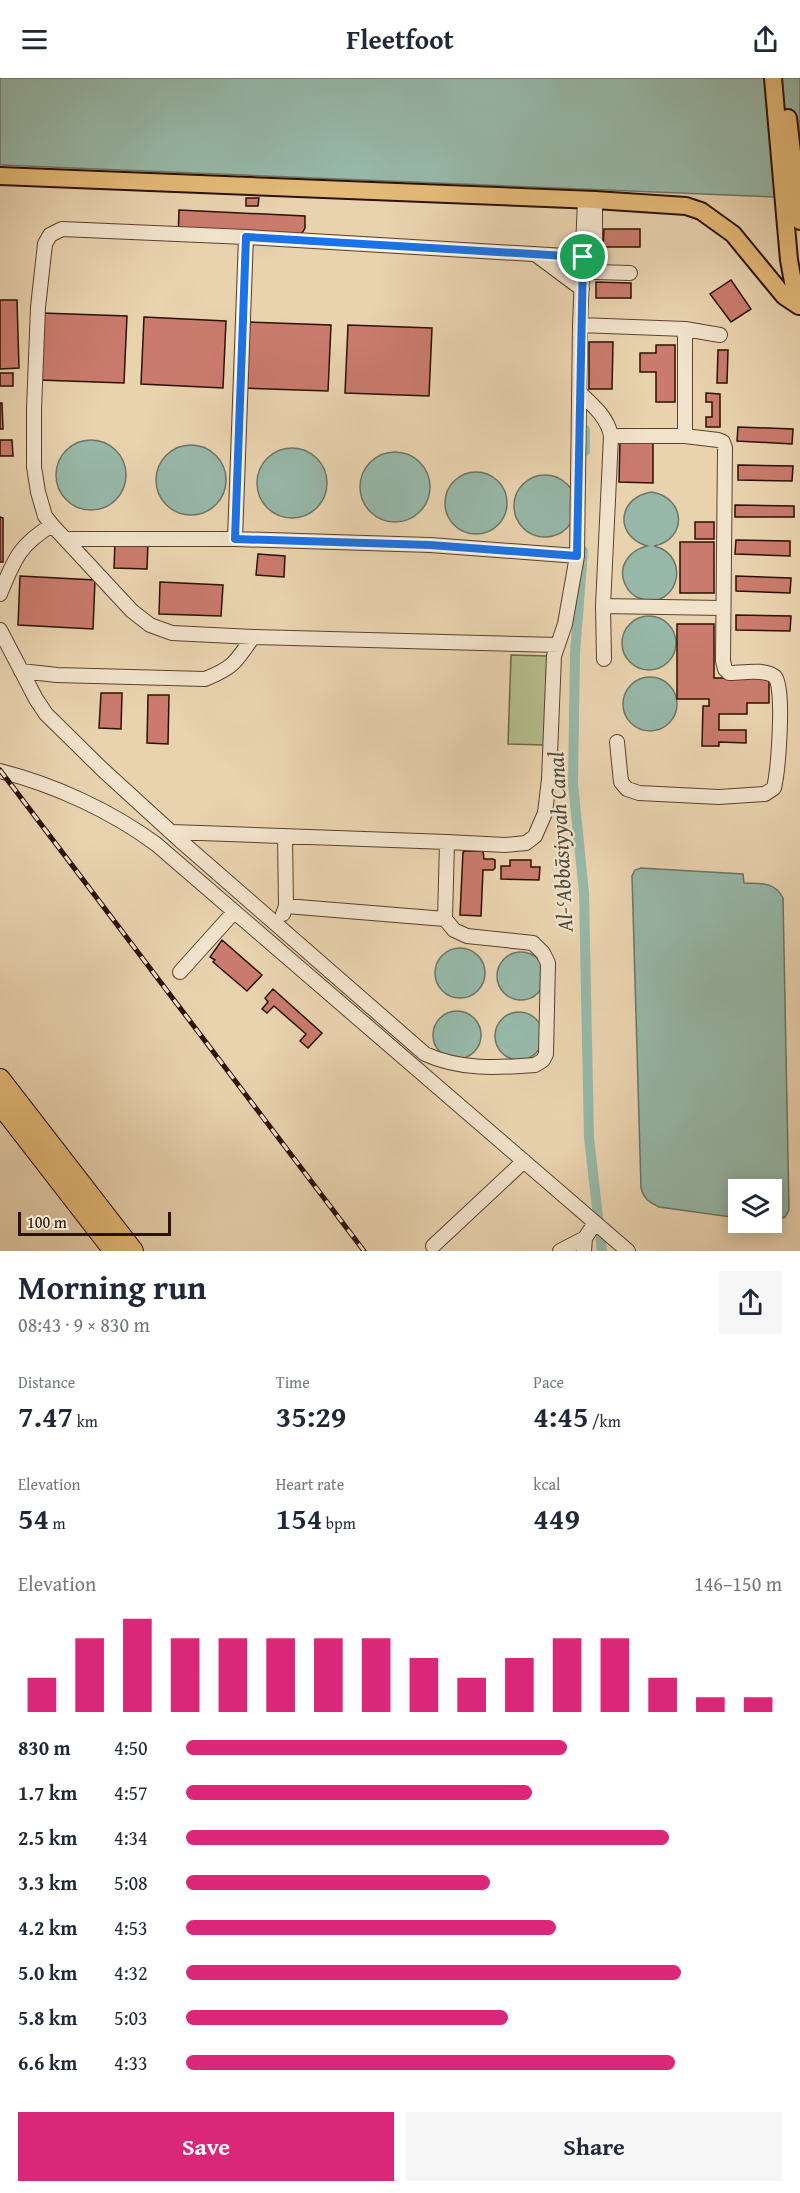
<!DOCTYPE html>
<html lang="en">
<head>
<meta charset="utf-8">
<style>
  :root { --surface:#fff; --page:#f6f6f7; --text:#1f2937; --muted:#747a83; --accent:#db2777 }
  body { margin:0; font-family:"Gentium Book Plus",serif; background:var(--page); color:var(--text); height:100vh; display:flex; flex-direction:column; font-size:22px; white-space:nowrap }
  * { box-sizing:border-box; margin:0 }
  p { font-size:20px; color:var(--muted) }
  .icon { flex:none; width:33px; height:33px; fill:none; stroke:currentColor; stroke-width:2; stroke-linecap:round; stroke-linejoin:round }
  .map { position:relative; height:1173px; overflow:hidden }
  .panel { display:flex; flex-direction:column; background:var(--surface); flex:1 }
  .panel>* { flex:none }
  .fabs { position:absolute; left:728px; top:1101px; display:grid; gap:12px }
  .fabs a { display:grid; place-items:center; width:54px; height:54px; border-radius:0px; background:var(--surface); box-shadow:0 3px 15px #0003; font-size:30px }
  .scale { position:absolute; left:18px; bottom:15px; width:153px; box-sizing:border-box; padding-left:6px; border:3px solid #2c1101; border-top:0; font-size:16px; line-height:21px; white-space:nowrap; color:#2c1101; -webkit-text-stroke:4px #f1e2cb; paint-order:stroke }
  .pin { position:absolute; display:grid; place-items:center; width:51px; height:51px; color:#fff; margin:-26px; border:3px solid #fff; border-radius:50%; box-shadow:0 2px 6px #0007 }
  .round { display:grid; place-items:center; flex:none; width:63px; height:63px; border-radius:0px; background:var(--page) }
  .head { display:flex; align-items:center; justify-content:space-between; height:102px; padding:0 18px }
  h1 { font-size:33px; font-weight:700; line-height:45px }
  .stats { display:grid; grid-template-columns:repeat(3,1fr); gap:9px; height:102px; padding:6px 18px }
  .stats div { display:grid; align-content:center }
  .stats b { font-size:30px; font-weight:700 }
  .stats small { font-size:16px; font-weight:400 }
  .stats p { font-size:16px }
  .chart { height:168px; padding:12px 18px }
  .chart p { display:flex; justify-content:space-between }
  .chart svg { width:100%; height:108px; margin-top:6px; stroke:var(--accent); stroke-width:6 }
  .action { display:flex; gap:12px; margin-top:auto; padding:12px 18px }
  .action a { flex:1; height:69px; border-radius:0px; background:var(--accent); color:#fff; font-size:24px; font-weight:700; line-height:69px; text-align:center }
  .action a+a { background:var(--page); color:var(--text) }
  ul { padding:0 18px; list-style:none; font-size:20px }
  li { display:grid; grid-template-columns:96px 72px 1fr; align-items:center; height:45px }
  li i { height:15px; border-radius:8px; background:var(--accent) }
  header { display:flex; justify-content:space-between; align-items:center; height:78px; padding:0 18px; background:var(--surface); font-size:27px; font-weight:700 }
  .map>svg:first-child { display:block }
  .green { fill:#b4bd8c; stroke:#706746; stroke-width:1.5 }
  .water { fill:#97b8a9; stroke:#6c7566; stroke-width:1.5 }
  .lines { fill:none; stroke-linecap:round; stroke-linejoin:round }
  .canal { stroke:#97b8a9; stroke-width:10 }
  .building { fill:#ca7b6d; stroke:#2c1101; stroke-width:1.5 }
  .minor-casing { stroke:#5b422c; stroke-width:16 }
  .major-casing { stroke:#2c1101; stroke-width:20 }
  .highway-casing { stroke:#2c1101; stroke-width:22 }
  .minor { stroke:#f1e2cb; stroke-width:14 }
  .major { stroke:#e4ba78; stroke-width:16 }
  .highway { stroke:#e4ba78; stroke-width:20 }
  .rail-casing { stroke:#2c1101; stroke-width:5 }
  .rail { stroke:#f1e2cb; stroke-width:3; stroke-dasharray:9; stroke-linecap:butt }
  .route-casing { stroke:#fff; stroke-width:12 }
  .route { stroke:#1a73e8; stroke-width:8 }
  .labels { text-anchor:middle; dominant-baseline:central; stroke-width:4.5; stroke-linejoin:round; paint-order:stroke }
  .water-label { font-size:22px; font-style:italic; fill:#514b3c; stroke:#f1e2cb }
</style>
</head>
<body>
<header><svg class="icon" aria-label="menu" viewBox="0 0 24 24"><path d="M4 6h16M4 12h16M4 18h16"/></svg>Fleetfoot<svg class="icon" aria-label="share" viewBox="0 0 24 24"><path d="M12 15V3M7 8l5-5 5 5M5 13v7h14v-7"/></svg></header>
<div class="map">
<svg width="800" height="1173" viewBox="0 0 800 1173">
  <rect width="100%" height="100%" fill="#e9d3af"/>
  <filter id="stains"><feTurbulence type="fractalNoise" baseFrequency=".00333" numOctaves="4"/><feColorMatrix values="0 0 0 0 .2 0 0 0 0 .09 0 0 0 0 .02 0 0 0 .5 -.17"/></filter>
  <radialGradient id="worn" r=".72"><stop offset=".6" stop-color="#630" stop-opacity="0"/><stop offset="1" stop-color="#630" stop-opacity=".3"/></radialGradient>
  <path class="green" d="M511,577l36,1 -3,89 -36,-1z"/>
  <path class="water" d="M0,0h800v120l-800,-33z
    M56 397a35 35 0 1 1 70 0a35 35 0 1 1-70 0Z
    M156 402a35 35 0 1 1 70 0a35 35 0 1 1-70 0Z
    M257 405a35 35 0 1 1 70 0a35 35 0 1 1-70 0Z
    M360 409a35 35 0 1 1 70 0a35 35 0 1 1-70 0Z
    M445 425a31 31 0 1 1 62 0a31 31 0 1 1-62 0Z
    M514 428a31 31 0 1 1 62 0a31 31 0 1 1-62 0Z
    M652,414c34,6 36,47 2,54 39,10 23,64 -12,53 -8,-2 -14,-8 -17,-15 -8,-18 5,-34 22,-38 -33,-10 -30,-49 5,-54z
    M622 565a27 27 0 1 1 54 0a27 27 0 1 1-54 0Z
    M623 626a27 27 0 1 1 54 0a27 27 0 1 1-54 0Z
    M641,790l102,6 1,9c17,1 30,-2 39,15l6,312 -4,7 -14,4v-31h-33v28l-79,-11c-10,-5 -15,-8 -18,-19l-9,-312 3,-6z
    M435 895a25 25 0 1 1 50 0a25 25 0 1 1-50 0Z
    M497 898a24 24 0 1 1 48 0a24 24 0 1 1-48 0Z
    M433 957a24 24 0 1 1 48 0a24 24 0 1 1-48 0Z
    M495 958a24 24 0 1 1 48 0a24 24 0 1 1-48 0Z"/>
  <g class="lines">
    <path class="canal" d="M585,373v-21
      M583,473l-8,102 -2,131 11,109 5,245 13,113"/>
  </g>
  <path class="building" d="M246,120h13l-1,8h-12z
    M179,132l126,6v12l-4,7 -123,5z
    M604,151h36v18h-37z
    M731,202l20,29 -20,13 -21,-28z
    M596,204l35,1v15h-35z
    M0,222h17l2,68 -19,1z
    M42,235l85,3 -3,67 -85,-3z
    M144,239l82,4 -3,67 -82,-4z
    M246,244l85,3 -3,66 -85,-3z
    M348,247l84,3 -3,68 -84,-3z
    M589,264h24l-1,47h-23z
    M656,267h19v57h-19v-30h-16v-19h16z
    M718,272h10l-1,33h-10z
    M0,295h13v13h-13z
    M706,315l14,1v33h-14v-10h6v-15h-6z
    M0,325h2l1,26h-3z
    M738,349l55,2 -1,15 -55,-3z
    M0,362h12l1,16h-13z
    M620,363l33,1v41l-34,-1z
    M738,387l55,1 -1,15 -54,-1z
    M735,427l59,1v11h-59z
    M0,439l3,1v44h-3z
    M695,444h19v17h-19z
    M736,462l54,1v15l-55,-2z
    M115,464l33,1 -1,26 -33,-1z
    M680,464h34v51h-34z
    M258,476l27,2 -1,21 -28,-2z
    M20,498l75,4 -2,49 -75,-4z
    M736,498l55,2 -1,15 -54,-2z
    M160,504l63,3 -2,31 -62,-2z
    M736,537l55,1 -1,15 -54,-1z
    M677,546h37v54h55v25h-22v11h-28v16h27v13l-27,-1v4h-17l1,-40h6v-7h-32z
    M101,615h21l-1,36 -22,-1z
    M148,617h21l-1,49 -21,-1z
    M465,773h18l1,8h9l2,1v8l-2,2h-10l-2,46 -21,-1 3,-63z
    M510,782h21v7h9l-1,13 -38,-1v-13h9z
    M222,862l40,35 -15,16 -34,-29 2,-2 -5,-3z
    M273,911l49,44 -14,15 -8,-7 6,-7 -32,-28 -7,7 -5,-4 6,-7 -3,-4z"/>
  <g class="lines">
    <g class="minor-casing">
      <path id="minor" d="M595,122v72l35,1
        M535,176l47,35
        M580,247l105,4v107l33,4 5,2 2,6 -2,213 2,8 4,4c12,0 37,-5 46,4 10,11 3,94 -1,111l-9,6 -46,3 -80,-4 -12,-4 -6,-7 -4,-40
        M685,251l35,6
        M580,315c13,12 28,25 31,43l-8,170 119,2
        M611,358h74
        M65,461h170l195,6 147,11
        M235,461l11,-302
        M0,516c14,-34 19,-49 52,-69
        M603,528l1,53
        M0,552l36,69 10,15 57,56 80,73 242,211c35,16 72,14 110,11l8,-5 3,-6 2,-91 -5,-10 -10,-10 -66,-7 -13,-6 -9,-11 2,-77
        M558,567l-305,-8 -81,-4 -22,-8 -18,-14 -80,-86 -7,-9 -7,-24 -4,-25v-58l4,-102 7,-63 5,-9 12,-6 184,8 337,20
        M21,593l36,4 148,4c28,-11 31,-17 48,-42
        M0,693c55,14 111,40 156,73l472,407
        M172,754l275,10 58,3 21,-2 9,-7 10,-23 4,-34 5,-123 11,-32 12,-68 3,-231 5,-126
        M286,828l159,13
        M283,836l3,-8 -1,-70
        M180,894l54,-60
        M433,1168l91,-85
        M560,1173l25,-13
        M584,1173l1,-13 10,-15"/>
    </g>
    <g class="major-casing">
      <path id="major" d="M773,0l16,182 4,22 6,15
        M788,40l12,103
        M0,98l595,24 91,6 15,5 32,23 51,62 15,10"/>
    </g>
    <g class="highway-casing">
      <path id="highway" d="M0,1001l133,172
        M0,1026l114,147"/>
    </g>
    <use href="#minor" class="minor"/>
    <use href="#major" class="major"/>
    <use href="#highway" class="highway"/>
    <g class="rail-casing">
      <path id="rail" d="M0,692l364,481"/>
    </g>
    <use href="#rail" class="rail"/>
  </g>
  <g class="lines">
    <g class="route-casing">
      <path id="route" d="M246,159l337,20 -6,299 -147,-11 -195,-6z"/>
    </g>
    <use href="#route" class="route"/>
  </g>
  <g class="labels">
    <g class="water-label">
      <text transform="translate(560 764) rotate(-93)">Al-ʿAbbāsiyyah Canal</text>
    </g>
  </g>
  <rect width="100%" height="100%" filter="url(#stains)"/>
  <rect width="100%" height="100%" fill="url(#worn)"/>
</svg>
<div class="fabs">
<a><svg class="icon" aria-label="layers" viewBox="0 0 24 24"><path d="M12 4l9 5-9 5-9-5zM3 14l9 5 9-5"/></svg></a>
</div>
<div class="scale">100 m</div>
<div class="pin" style="left:583px;top:179px;background:#1e9e55"><svg class="icon" aria-label="arrive" viewBox="0 0 24 24"><path d="M6 21V4h12l-3 4 3 4H6"/></svg></div>
</div>
<section class="panel">
<div class="head"><div><h1>Morning run</h1><p>08:43 · 9 × 830 m</p></div><a class="round"><svg class="icon" aria-label="share" viewBox="0 0 24 24"><path d="M12 15V3M7 8l5-5 5 5M5 13v7h14v-7"/></svg></a></div>
<div class="stats">
<div><p>Distance</p><b>7.47<small> km</small></b></div>
<div><p>Time</p><b>35:29</b></div>
<div><p>Pace</p><b>4:45<small> /km</small></b></div>
</div>
<div class="stats">
<div><p>Elevation</p><b>54<small> m</small></b></div>
<div><p>Heart rate</p><b>154<small> bpm</small></b></div>
<div><p>kcal</p><b>449</b></div>
</div>
<div class="chart"><p><span>Elevation</span>146–150 m</p>
<svg viewBox="0 0 160 44" preserveAspectRatio="none"><path d="M5 44V30M15 44V14M25 44V6M35 44V14M45 44V14M55 44V14M65 44V14M75 44V14M85 44V22M95 44V30M105 44V22M115 44V14M125 44V14M135 44V30M145 44V38M155 44V38"/></svg>
</div>
<ul>
<li><b>830 m</b>4:50<i style="width:64%"></i></li>
<li><b>1.7 km</b>4:57<i style="width:58%"></i></li>
<li><b>2.5 km</b>4:34<i style="width:81%"></i></li>
<li><b>3.3 km</b>5:08<i style="width:51%"></i></li>
<li><b>4.2 km</b>4:53<i style="width:62%"></i></li>
<li><b>5.0 km</b>4:32<i style="width:83%"></i></li>
<li><b>5.8 km</b>5:03<i style="width:54%"></i></li>
<li><b>6.6 km</b>4:33<i style="width:82%"></i></li>
</ul>
<div class="action"><a>Save</a><a>Share</a></div>
</section>
</body>
</html>
